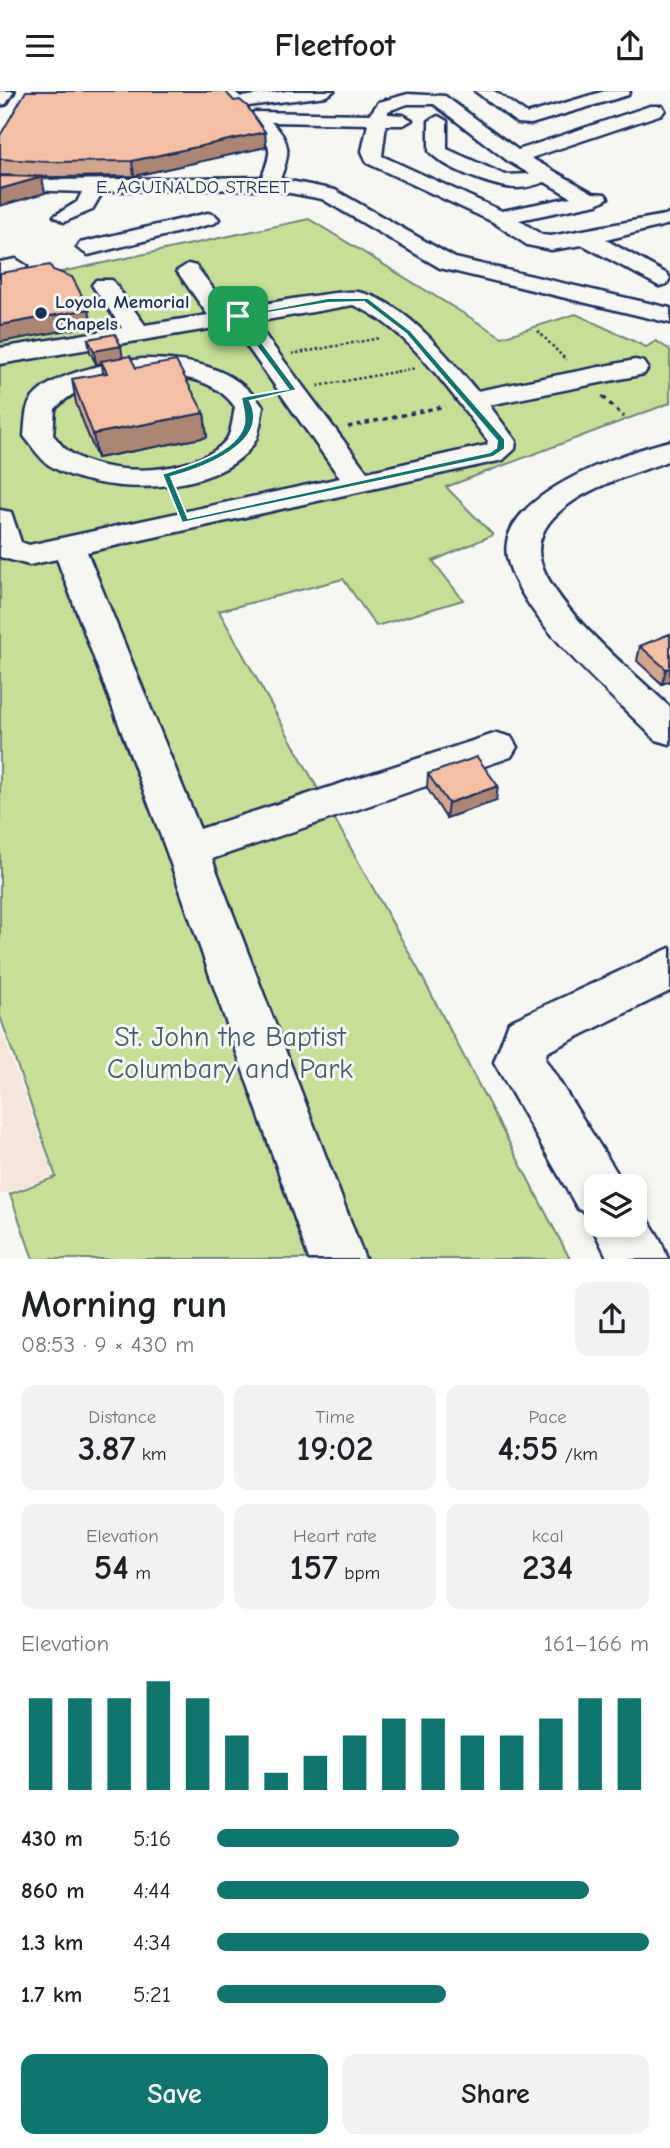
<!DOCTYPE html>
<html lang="en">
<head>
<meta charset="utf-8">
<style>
  :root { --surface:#fff; --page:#f2f2f2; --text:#202124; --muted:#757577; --accent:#0f766e }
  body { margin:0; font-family:"Comic Neue",sans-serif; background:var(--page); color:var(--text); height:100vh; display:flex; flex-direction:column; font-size:26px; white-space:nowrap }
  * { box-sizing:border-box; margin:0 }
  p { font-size:23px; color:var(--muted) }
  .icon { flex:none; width:38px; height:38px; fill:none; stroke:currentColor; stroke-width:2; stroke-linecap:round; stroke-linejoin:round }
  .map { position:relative; height:1168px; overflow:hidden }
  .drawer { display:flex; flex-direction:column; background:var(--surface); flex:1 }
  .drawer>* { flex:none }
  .buttons { position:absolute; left:584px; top:1083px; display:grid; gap:14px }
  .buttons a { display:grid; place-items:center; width:63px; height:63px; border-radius:14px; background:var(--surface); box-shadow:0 4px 10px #0003; font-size:35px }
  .pin { position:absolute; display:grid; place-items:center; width:60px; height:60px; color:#fff; margin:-30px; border-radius:14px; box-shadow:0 4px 10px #0006 }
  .round { display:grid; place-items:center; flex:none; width:74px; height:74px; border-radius:14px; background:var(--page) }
  .head { display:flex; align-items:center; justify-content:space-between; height:119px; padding:0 21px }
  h1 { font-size:38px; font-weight:700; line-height:52px }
  .metrics { display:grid; grid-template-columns:repeat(3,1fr); gap:10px; height:119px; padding:7px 21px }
  .metrics div { display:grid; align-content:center; border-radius:14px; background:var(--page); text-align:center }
  .metrics b { font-size:35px; font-weight:700 }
  .metrics small { font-size:19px; font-weight:400 }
  .metrics p { font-size:19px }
  .chart { height:196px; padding:14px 21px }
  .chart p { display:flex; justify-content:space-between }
  .chart svg { width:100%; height:126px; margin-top:7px; stroke:var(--accent); stroke-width:6 }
  .primary-button { display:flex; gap:14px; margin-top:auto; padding:14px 21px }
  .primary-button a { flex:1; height:80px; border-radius:14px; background:var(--accent); color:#fff; font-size:28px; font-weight:700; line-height:80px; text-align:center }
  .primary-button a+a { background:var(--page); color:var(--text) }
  ul { padding:0 21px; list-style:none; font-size:23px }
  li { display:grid; grid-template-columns:112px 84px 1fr; align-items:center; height:52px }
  li i { height:18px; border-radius:9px; background:var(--accent) }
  header { display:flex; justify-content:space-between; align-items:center; height:91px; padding:0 21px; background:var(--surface); font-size:32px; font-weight:700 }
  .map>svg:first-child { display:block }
  .built { fill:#f5e6db }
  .green { fill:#c6de95; stroke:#70867a; stroke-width:2 }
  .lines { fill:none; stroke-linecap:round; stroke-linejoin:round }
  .minor-casing { stroke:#1b2f5e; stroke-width:5 }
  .major-casing { stroke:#1b2f5e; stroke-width:6 }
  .path-far1 { stroke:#1b2f5e; stroke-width:2.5; stroke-dasharray:2.5 2.5; stroke-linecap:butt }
  .path { stroke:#1b2f5e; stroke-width:3.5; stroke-dasharray:4.5 4.5; stroke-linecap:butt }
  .minor { fill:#f6f6f2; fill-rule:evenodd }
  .major { fill:#f6f6f2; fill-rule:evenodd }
  .wall { fill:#d2a58e; stroke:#1b2f5e; stroke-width:2 }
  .shaded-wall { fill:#ab8674; stroke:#1b2f5e; stroke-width:2 }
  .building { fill:#f4c0a5; stroke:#1b2f5e; stroke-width:2 }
  .route { fill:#0f766e; stroke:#fff; stroke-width:2; fill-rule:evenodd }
  .poi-dot { fill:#1b2f5e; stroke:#f6f6f2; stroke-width:2.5 }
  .labels { text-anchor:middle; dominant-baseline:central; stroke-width:6; stroke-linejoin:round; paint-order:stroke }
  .far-street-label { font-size:19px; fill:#1b2f5e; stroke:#f6f6f2 }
  .far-poi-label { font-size:19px; font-weight:bold; fill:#1b2f5e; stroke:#f6f6f2; text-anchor:start }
  .near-park-label { font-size:28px; fill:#465b6c; stroke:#f6f6f2 }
</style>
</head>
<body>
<header><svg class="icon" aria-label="menu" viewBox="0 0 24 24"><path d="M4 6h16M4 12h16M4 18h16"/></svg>Fleetfoot<svg class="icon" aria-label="share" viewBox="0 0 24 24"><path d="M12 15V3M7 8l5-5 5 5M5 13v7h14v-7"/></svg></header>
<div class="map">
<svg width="670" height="1168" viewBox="0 0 670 1168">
  <rect width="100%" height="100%" fill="#f6f6f2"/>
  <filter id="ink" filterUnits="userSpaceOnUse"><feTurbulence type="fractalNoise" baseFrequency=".0143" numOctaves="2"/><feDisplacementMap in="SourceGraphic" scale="14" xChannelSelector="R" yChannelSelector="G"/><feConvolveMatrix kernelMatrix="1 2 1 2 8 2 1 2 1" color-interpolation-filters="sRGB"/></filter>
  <g filter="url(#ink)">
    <path class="built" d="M0,936l54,149 -54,19z"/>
    <path class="green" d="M309,128l193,118 74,-23 70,33 10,-6 14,9v53l-224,84 47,48 -60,26 30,39 -87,26 -33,-47 -124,32 199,358 152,290h-537l-23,-65 46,-17 -56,-161v-731z"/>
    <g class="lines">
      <g class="minor-casing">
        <path id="minor" d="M216,0h17l8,6 46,-6h47l-8,5 -85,11 -14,-3z
          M475,0h19l33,23 78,-23h25l-2,4 -97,29 -14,-1z
          M408,3l37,2 73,54 132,-44h12l3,4 -3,4 -131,44 62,35 12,1 3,4 -11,6 -78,16 23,15 9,1 119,-22v10l-64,16 61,34 3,4 -3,6 -8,2 -76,-41 -32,5 -24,-5 -34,-23 -126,-59 -5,-12 6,-27 -97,-2c21,19 19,32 9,57l55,11 120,68 215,50v15l-230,-55 -118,-69 -53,-10 -166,2 -11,19 -28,12 -10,-6 23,-14 5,-10 -82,-3v-12l54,3 208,-3c13,-33 8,-31 -12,-57l4,-8 116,2 9,-12zM408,13h26l74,57 22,13 -25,1 -58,-26v-28l-9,-5 -9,5v30c13,17 66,37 88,37 9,0 19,-3 28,-6l26,15 -69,14 -120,-55 4,-31h17l9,-5 -9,-5 -15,-1v-3z
          M208,122l7,2 4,4 -4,4 -127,32 -11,-7 3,-5z
          M16,168l11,7 -3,5 -24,5v-14z
          M188,173l8,2 34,45c19,-5 113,-22 128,-19 46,8 91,66 119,99l158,-31 9,2 4,6 -4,6 -9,2 -146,29 27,36 -1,8 -12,11 -416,92 113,277 297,-96 14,4 6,10 -6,10 -299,102 153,400h-56l-143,-409 -109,-291 -28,6 -29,-8v-47l11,2 10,30 8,3 311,-67 -108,-153 -232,39v-16l122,-20 -30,-43 4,-5h16l33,45 63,-10 -31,-44zM353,214c54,21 101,92 135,136l-1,4 -120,27 -112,-150z
          M143,268c48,0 91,7 120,48 -2,11 -3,27 -9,36 -36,54 -155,54 -205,22 -9,-6 -18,-20 -25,-29 1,-9 1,-19 3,-27 10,-35 86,-47 116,-50zM158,284c29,1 59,6 77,32 -2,9 -3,24 -8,32 -29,37 -123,40 -159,12 -6,-4 -10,-11 -15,-16l2,-26c26,-28 66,-34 103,-34z
          M670,350v19c-37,15 -81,25 -111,52 -14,12 -23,29 -19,47 13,49 93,113 130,148v37l-14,-4c-44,-45 -132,-118 -148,-179 -18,-64 117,-109 162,-120z
          M670,857v43l-123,61 -2,7 71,112 7,16h-26v38h38v-21l4,1 21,34 8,20h-60l-17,-34 4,-9 -17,-7 -84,-147 15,-40z"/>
      </g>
      <g class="major-casing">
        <path id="major" d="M0,0h14l-8,13 -6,1z"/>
      </g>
      <path class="path-far1" d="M538,240l28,29
        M292,263l88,-16
        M318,295l98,-18
        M602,305l3,2"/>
      <path class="path" d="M603,306l21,20
        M348,336l97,-21"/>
      <use href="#minor" class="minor"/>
      <use href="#major" class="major"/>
    </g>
    <path class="wall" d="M234,10l31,31 1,15 -132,29 -80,1 -54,-2v-40z
      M88,248l34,18 14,11 68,45 3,24 -110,21 -21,-55 -4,-24 31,-5 -1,-11 -6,1 -6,-12z
      M670,543v47l-8,3 -25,-23 3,-15z
      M428,683l68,27 -50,17 -19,-30z"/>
    <path class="shaded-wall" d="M265,41l1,15 -132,29 -2,-15z
      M42,86l3,16 -45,13v-17z
      M89,218l3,17 -92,16v-17z
      M121,255l2,13 -22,2 1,2 -6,1 -2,-13z
      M204,322l3,24 -110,21 -4,-24z
      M670,577v13l-8,3 4,-15z
      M498,695l-2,15 -50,17 2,-15z"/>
    <path class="building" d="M26,0h199l9,10 6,-1 7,6 18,26 -133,29 -80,1 -52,-3v-24l1,-1z
      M0,85l42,1 -42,12z
      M50,174l3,5 19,7 17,32 -89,16v-52z
      M115,243l6,12 -27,5 -6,-12z
      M130,265l6,12 40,-7 28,52 -111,21 -21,-55 35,-6 -6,-12z
      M670,543v34l-4,1 -26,-23z
      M477,666l21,29 -50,17 -20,-29z"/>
  </g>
  <path class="route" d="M328,207h40l43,33 94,108v10l-12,8 -311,66 -20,-49c24,-7 76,-22 82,-50 2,-10 -2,-19 -3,-27l47,-8 -54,-73zM364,211l42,32 91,107 -1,7 -6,4 -302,66 -17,-41c29,-8 101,-33 79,-76l47,-11 -54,-73 85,-14z"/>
  <circle class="poi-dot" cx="41" cy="222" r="7"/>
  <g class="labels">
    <g class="far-street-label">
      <text x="193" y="96">E. AGUINALDO STREET</text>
    </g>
    <g class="far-poi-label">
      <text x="55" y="211">Loyola Memorial<tspan x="55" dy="22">Chapels</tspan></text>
    </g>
    <g class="near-park-label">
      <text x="230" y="946">St. John the Baptist<tspan x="230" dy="32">Columbary and Park</tspan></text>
    </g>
  </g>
</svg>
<div class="buttons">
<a><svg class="icon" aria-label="layers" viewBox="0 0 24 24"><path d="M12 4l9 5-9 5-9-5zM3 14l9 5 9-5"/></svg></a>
</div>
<div class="pin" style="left:238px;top:225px;background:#1e9e55"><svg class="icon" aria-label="arrive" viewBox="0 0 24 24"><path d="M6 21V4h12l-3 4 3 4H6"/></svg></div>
</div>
<section class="drawer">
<div class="head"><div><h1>Morning run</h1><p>08:53 · 9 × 430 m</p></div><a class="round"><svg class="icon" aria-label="share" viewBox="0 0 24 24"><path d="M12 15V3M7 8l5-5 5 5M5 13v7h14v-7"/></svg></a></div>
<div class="metrics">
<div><p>Distance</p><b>3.87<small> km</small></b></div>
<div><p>Time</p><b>19:02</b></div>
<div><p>Pace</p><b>4:55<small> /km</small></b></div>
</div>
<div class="metrics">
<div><p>Elevation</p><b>54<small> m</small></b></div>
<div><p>Heart rate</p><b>157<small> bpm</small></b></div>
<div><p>kcal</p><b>234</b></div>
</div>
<div class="chart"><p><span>Elevation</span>161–166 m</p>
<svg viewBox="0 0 160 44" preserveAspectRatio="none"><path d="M5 44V12M15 44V12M25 44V12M35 44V6M45 44V12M55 44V25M65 44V38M75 44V32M85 44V25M95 44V19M105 44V19M115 44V25M125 44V25M135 44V19M145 44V12M155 44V12"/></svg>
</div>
<ul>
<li><b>430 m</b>5:16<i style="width:56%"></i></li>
<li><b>860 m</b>4:44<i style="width:86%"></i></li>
<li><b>1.3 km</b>4:34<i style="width:100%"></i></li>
<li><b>1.7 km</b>5:21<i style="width:53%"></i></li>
</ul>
<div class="primary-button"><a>Save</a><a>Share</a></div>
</section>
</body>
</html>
